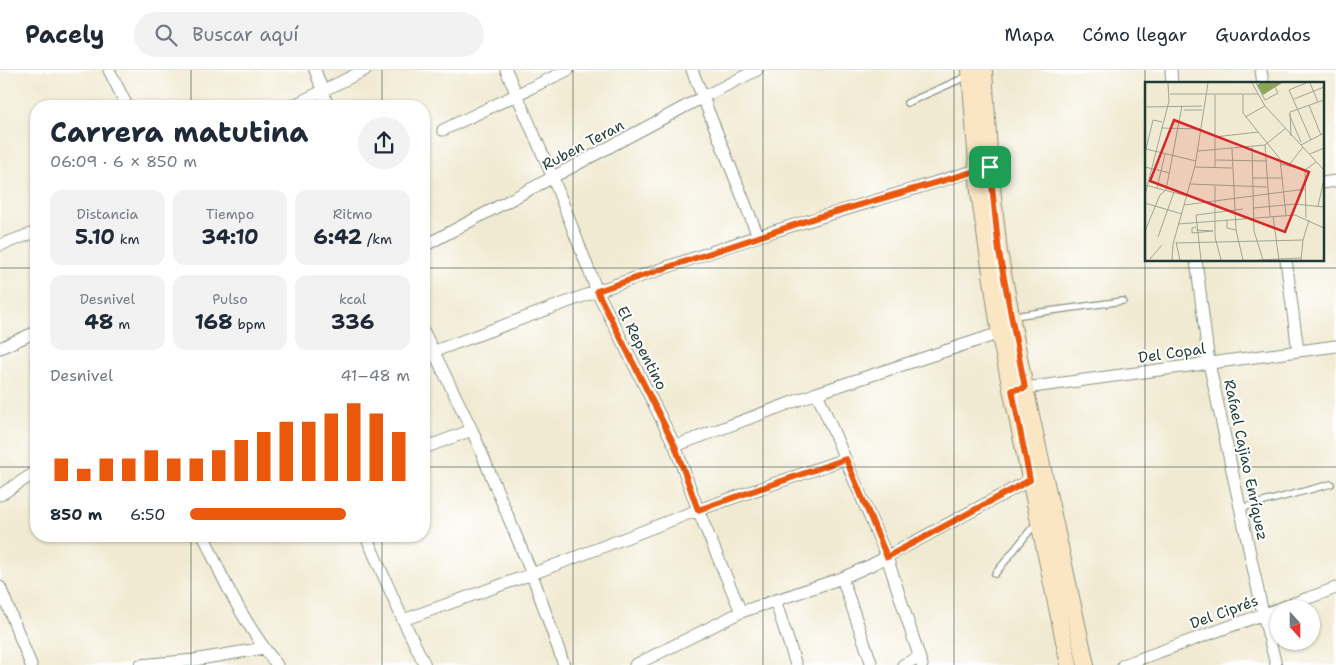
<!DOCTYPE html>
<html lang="es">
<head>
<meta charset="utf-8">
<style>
  :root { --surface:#fff; --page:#f2f2f3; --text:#1f2937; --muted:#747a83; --line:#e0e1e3; --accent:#ea580c }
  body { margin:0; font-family:"Shantell Sans",sans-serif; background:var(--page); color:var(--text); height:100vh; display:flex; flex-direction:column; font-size:19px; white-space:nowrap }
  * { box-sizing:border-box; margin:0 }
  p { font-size:16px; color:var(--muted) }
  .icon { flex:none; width:28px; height:28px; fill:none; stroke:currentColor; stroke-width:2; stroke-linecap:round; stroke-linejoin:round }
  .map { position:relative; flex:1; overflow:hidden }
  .drawer { position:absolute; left:30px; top:30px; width:400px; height:442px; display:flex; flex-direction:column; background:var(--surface); border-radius:20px; box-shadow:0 1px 4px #0004 }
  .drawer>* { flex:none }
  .needle { width:32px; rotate:159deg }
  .controls { position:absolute; left:1270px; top:530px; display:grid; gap:10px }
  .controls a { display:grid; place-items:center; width:50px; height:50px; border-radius:50%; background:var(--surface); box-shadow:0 1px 4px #0004; font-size:25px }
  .pin { position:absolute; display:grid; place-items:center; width:42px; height:42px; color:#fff; margin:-21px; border-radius:10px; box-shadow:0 2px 8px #0006 }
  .round { display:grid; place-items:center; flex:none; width:52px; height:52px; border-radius:26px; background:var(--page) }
  .summary { display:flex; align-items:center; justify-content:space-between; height:85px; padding:0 20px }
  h1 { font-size:28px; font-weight:700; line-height:38px }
  .stats { display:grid; grid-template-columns:repeat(3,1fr); gap:8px; height:85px; padding:5px 20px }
  .stats div { display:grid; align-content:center; border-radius:12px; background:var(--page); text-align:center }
  .stats b { font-size:21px; font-weight:700 }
  .stats small { font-size:14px; font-weight:400 }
  .stats p { font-size:14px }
  .chart { height:140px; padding:10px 20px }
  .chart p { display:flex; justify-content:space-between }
  .chart svg { width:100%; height:90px; margin-top:5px; stroke:var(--accent); stroke-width:6 }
  ul { padding:0 20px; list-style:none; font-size:16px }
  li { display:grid; grid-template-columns:80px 60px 1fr; align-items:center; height:38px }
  li i { height:12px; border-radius:6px; background:var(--accent) }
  header { display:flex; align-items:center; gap:30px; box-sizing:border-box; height:70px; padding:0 25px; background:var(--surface); border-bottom:1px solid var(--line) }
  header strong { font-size:24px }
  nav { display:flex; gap:28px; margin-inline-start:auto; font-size:18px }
  .search { width:350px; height:45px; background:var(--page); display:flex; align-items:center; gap:12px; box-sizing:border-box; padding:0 18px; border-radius:28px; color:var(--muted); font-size:19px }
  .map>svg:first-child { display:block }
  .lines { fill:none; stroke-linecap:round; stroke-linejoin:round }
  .lane-casing { stroke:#889483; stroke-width:8 }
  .street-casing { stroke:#889483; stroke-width:13 }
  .secondary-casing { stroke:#889483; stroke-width:18 }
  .lane { stroke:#fff; stroke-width:5.5 }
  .street { stroke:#fff; stroke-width:11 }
  .secondary { stroke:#fbe6c4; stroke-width:16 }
  .route-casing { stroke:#fff; stroke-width:10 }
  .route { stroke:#ea580c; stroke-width:6 }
  .grid { fill:none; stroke:#1f3d34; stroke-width:1; stroke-opacity:0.55 }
  .labels { text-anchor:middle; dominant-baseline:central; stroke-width:4; stroke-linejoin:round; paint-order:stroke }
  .street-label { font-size:15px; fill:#1f3d34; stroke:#fff }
  .inset-road { fill:none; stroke:#9da593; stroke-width:1 }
  .view { fill:#d62828; fill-opacity:0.15; stroke:#d62828; stroke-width:2.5 }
  .inset-edge { fill:none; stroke:#1f3d34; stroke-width:2.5 }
</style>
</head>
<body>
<header>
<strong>Pacely</strong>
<div class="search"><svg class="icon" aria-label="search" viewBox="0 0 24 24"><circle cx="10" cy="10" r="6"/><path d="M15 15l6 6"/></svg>Buscar aquí</div>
<nav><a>Mapa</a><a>Cómo llegar</a><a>Guardados</a></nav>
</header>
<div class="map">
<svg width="1336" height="595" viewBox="0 0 1336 595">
  <rect width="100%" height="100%" fill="#fff"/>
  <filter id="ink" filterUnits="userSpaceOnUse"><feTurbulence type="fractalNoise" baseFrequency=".02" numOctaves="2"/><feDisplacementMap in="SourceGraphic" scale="10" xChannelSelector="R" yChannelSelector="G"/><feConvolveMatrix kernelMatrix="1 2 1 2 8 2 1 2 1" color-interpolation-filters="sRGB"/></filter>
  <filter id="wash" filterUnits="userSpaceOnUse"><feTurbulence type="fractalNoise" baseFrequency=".0096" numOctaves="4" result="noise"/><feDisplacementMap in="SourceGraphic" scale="20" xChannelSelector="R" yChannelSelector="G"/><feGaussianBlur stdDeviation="1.12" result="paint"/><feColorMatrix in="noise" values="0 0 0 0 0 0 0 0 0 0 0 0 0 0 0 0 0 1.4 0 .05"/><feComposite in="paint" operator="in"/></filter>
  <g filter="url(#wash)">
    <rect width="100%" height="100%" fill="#f1ead2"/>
  </g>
  <g filter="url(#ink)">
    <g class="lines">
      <g class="lane-casing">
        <path id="lane" d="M907,33l61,-27
          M1013,246l110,-15
          M1241,438l90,-24
          M995,504l41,-51"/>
      </g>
      <g class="street-casing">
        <path id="street" d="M109,0l18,36
          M315,0l13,36
          M506,0l47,108 44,113 78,155 23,64 43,102
          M692,0l66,166
          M1171,0l1,14
          M1261,0l2,14
          M292,36l73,-36
          M443,60l125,-60
          M1322,113l14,-2
          M0,175l36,-13
          M424,176l279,-149 54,-27
          M1196,190l13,103 54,251 13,51
          M1286,190l12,91
          M424,262l48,98 60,144 32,91
          M0,278l36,-16
          M424,285l173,-64 161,-55 225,-68
          M1018,319l318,-43
          M817,323l70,164 35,108
          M675,376l142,-53 183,-60
          M424,378l48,-18
          M0,425l36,-23
          M204,466c20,48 41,88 73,129
          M366,466l37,84 22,45
          M842,508l29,84
          M0,517l31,78
          M775,530l21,65
          M403,550l129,-46 166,-64 147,-51
          M140,595l54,-5 70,-12
          M635,595l106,-53 101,-34 29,-13 159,-85
          M903,595l16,-8
          M1123,595l213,-77"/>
      </g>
      <g class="secondary-casing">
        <path id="secondary" d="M970,0l9,122 22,149 68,324
          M984,0l6,97 9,85 26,136 61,277"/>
      </g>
      <use href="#lane" class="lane"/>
      <use href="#street" class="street"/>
      <use href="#secondary" class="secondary"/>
    </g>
  </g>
  <g class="lines" filter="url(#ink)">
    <g class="route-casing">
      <path id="route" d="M990,97l9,85 26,136 -13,2 18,90 -143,77 -41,-98 -148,51 -23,-64 -78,-155 221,-74z"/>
    </g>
    <use href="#route" class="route"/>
  </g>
  <path class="grid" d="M191,0v36M382,0v36M573,0v595M763,0v595M954,0v595M1145,0v595M0,198h36M424,198h912M0,397h36M424,397h912M191,466v129M382,466v129"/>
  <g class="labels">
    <g class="street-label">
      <text transform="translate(583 75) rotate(-28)">Ruben Teran</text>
      <text transform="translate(642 278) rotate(63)">El Repentino</text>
      <text transform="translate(1172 283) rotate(-8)">Del Copal</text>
      <text transform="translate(1246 390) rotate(78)">Rafael Cajiao Enríquez</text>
      <text transform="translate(1224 542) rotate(-20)">Del Ciprés</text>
    </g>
  </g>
  <g transform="translate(1145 12)">
    <rect width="179" height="179" fill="#f1ead2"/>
    <path d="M115,1h22l-19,12 -6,-10z" fill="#8ca657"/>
    <path class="inset-road" d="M107,1l13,23 59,64M111,1l9,17 13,-7 -5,-10M161,1l-17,7 22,50M165,1l8,19M25,12h88M70,13v73M98,13v18l37,46 6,56M149,17l30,-12M164,23l12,30M0,25l57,-1M39,28h18M144,32l12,28M100,35l20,-11M16,46l39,1M146,54l-1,-24 34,-12M70,55l43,-5M120,63l5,71M156,63l23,-12M107,65l2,84 9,29M1,67l50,12M87,67l4,81 7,30M53,69l67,-6 21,-17M0,71l8,-33 9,2M165,72l14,-6M70,78l51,1M136,82l24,6 11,-8M144,83l14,-18M0,85l25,6M50,85l37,1M160,88l1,48M107,96h31M45,102l77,3M0,103l42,11M70,104v51l6,23M12,106l8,-34M0,113l24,-94 -1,-18M0,121l37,11M39,123l122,-16M173,124l6,-27M109,126l41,-4 29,3M128,134l6,44M82,138v8l9,2M33,142l117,-9 29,13M51,145l-4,1v5l21,-2 -17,-1M0,149l15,-36 6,-5 16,-84M13,155l16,-45M31,160l4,18M31,161l127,-3M5,177l12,-14M27,178l1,-16 22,-78 13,-83M56,178l-5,-45 47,-6M114,178l42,-2M156,178l2,-20 6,-20"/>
    <path class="view" d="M29,38l135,52 -24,60 -135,-51z"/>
    <rect width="179" height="179" class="inset-edge"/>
  </g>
</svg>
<div class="controls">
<a><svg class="needle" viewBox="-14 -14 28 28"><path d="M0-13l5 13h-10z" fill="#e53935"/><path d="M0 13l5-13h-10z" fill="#747a83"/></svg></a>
</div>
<div class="pin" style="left:990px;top:97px;background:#1e9e55"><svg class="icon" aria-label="arrive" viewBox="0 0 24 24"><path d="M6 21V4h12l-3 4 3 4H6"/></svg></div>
<section class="drawer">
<div class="summary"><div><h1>Carrera matutina</h1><p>06:09 · 6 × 850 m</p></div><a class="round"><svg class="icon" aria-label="share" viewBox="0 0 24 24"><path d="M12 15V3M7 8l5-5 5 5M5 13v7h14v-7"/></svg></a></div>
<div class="stats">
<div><p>Distancia</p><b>5.10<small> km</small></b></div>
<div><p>Tiempo</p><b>34:10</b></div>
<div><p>Ritmo</p><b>6:42<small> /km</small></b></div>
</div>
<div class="stats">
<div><p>Desnivel</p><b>48<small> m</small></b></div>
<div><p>Pulso</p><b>168<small> bpm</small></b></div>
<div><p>kcal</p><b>336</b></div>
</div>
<div class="chart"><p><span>Desnivel</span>41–48 m</p>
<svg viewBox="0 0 160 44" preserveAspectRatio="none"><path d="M5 44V33M15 44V38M25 44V33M35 44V33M45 44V29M55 44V33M65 44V33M75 44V29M85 44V24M95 44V20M105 44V15M115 44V15M125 44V11M135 44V6M145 44V11M155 44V20"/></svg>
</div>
<ul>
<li><b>850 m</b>6:50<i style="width:71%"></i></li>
</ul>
</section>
</div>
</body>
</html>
